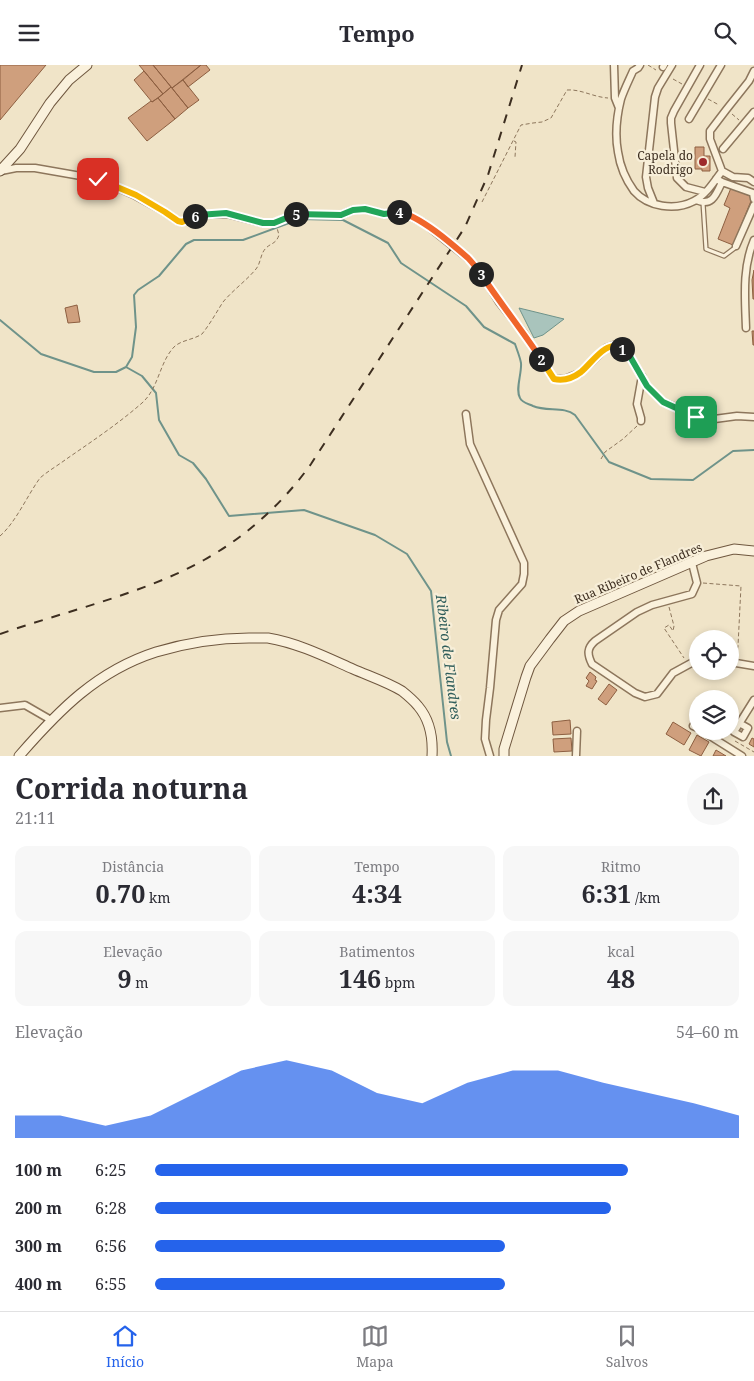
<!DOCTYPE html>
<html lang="pt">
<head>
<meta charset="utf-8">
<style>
  :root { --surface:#fff; --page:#f7f7f7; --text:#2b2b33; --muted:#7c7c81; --line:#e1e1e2; --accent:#2563eb }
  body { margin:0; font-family:"Noto Serif",serif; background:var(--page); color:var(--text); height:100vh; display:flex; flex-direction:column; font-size:19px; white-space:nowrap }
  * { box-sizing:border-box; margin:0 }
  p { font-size:16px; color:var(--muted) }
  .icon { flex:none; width:28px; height:28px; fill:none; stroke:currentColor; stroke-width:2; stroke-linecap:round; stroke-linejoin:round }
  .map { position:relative; height:691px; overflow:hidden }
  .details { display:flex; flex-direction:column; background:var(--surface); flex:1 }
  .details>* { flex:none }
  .buttons { position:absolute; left:689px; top:565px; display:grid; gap:10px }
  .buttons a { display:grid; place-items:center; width:50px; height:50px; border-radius:50%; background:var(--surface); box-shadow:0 2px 8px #0003; font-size:25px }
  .pin { position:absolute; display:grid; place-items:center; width:42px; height:42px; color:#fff; margin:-21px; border-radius:10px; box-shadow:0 2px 8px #0006 }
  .km { position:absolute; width:25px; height:25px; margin:-12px; border-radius:50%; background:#222; color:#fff; font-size:14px; line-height:25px; text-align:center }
  .round { display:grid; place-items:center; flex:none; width:52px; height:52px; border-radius:26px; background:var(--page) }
  .head { display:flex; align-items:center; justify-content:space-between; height:85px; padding:0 15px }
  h1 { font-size:28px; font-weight:700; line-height:38px }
  .figures { display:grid; grid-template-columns:repeat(3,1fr); gap:8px; height:85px; padding:5px 15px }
  .figures div { display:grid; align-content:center; border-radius:12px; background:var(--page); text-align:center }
  .figures b { font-size:25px; font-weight:700 }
  .figures small { font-size:14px; font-weight:400 }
  .figures p { font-size:14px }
  .chart { height:140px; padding:10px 15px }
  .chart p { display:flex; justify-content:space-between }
  .chart svg { width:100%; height:90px; margin-top:5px; fill:var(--accent); opacity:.7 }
  ul { padding:0 15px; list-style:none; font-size:16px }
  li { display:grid; grid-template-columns:80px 60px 1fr; align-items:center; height:38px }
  li i { height:12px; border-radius:6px; background:var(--accent) }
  header { display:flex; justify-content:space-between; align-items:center; height:65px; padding:0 15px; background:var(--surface); font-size:22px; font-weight:700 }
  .dock { display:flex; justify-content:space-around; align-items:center; height:70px; border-top:1px solid var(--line); background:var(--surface); font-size:14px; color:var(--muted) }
  .dock a { display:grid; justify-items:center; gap:2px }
  .dock .current { color:var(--accent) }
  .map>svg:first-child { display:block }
  .water { fill:#a9c4bc; stroke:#6f938a }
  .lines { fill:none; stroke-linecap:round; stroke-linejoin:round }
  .stream { stroke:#6f938a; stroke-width:2 }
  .building { fill:#cf9f7d; stroke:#8d5f41 }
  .lane-casing { stroke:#8d765c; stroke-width:5.5 }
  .street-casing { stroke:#8d765c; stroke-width:9 }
  .secondary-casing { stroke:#6f573f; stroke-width:11 }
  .path { stroke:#8d765c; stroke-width:1; stroke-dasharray:4 2.5; stroke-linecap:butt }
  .lane { stroke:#faf1dc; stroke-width:3 }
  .street { stroke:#faf1dc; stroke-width:6 }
  .secondary { stroke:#faf1dc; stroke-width:9 }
  .rail { stroke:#3d2e20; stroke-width:2; stroke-dasharray:9 9; stroke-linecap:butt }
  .split-1-casing { stroke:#fff; stroke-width:10 }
  .split-2-casing { stroke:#fff; stroke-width:10 }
  .split-3-casing { stroke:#fff; stroke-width:10 }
  .split-4-casing { stroke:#fff; stroke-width:10 }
  .split-5-casing { stroke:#fff; stroke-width:10 }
  .split-6-casing { stroke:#fff; stroke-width:10 }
  .split-7-casing { stroke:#fff; stroke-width:10 }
  .split-1 { stroke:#22a559; stroke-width:6 }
  .split-2 { stroke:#f5b400; stroke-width:6 }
  .split-3 { stroke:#f0652b; stroke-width:6 }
  .split-4 { stroke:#f0652b; stroke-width:6 }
  .split-5 { stroke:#22a559; stroke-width:6 }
  .split-6 { stroke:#22a559; stroke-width:6 }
  .split-7 { stroke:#f5b400; stroke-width:6 }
  .poi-dot { fill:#9e2a2b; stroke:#f7eed8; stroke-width:2 }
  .labels { text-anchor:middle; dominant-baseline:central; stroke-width:4.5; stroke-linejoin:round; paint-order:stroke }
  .poi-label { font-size:12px; fill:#3d2e20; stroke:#f7eed8; text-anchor:end }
  .street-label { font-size:12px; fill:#3d2e20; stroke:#f7eed8 }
  .water-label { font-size:14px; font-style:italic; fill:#2f5d5a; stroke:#f7eed8 }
</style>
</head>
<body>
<header><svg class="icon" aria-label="menu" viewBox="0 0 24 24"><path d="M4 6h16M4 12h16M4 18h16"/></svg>Tempo<svg class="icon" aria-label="search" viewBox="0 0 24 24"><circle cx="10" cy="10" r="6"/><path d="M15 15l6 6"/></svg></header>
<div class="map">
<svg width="754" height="691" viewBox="0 0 754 691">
  <rect width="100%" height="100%" fill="#f0e4c8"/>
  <path class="water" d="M519,243l45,11 -21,16 -9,3z"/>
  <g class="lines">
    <path class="stream" d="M0,255l41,34 53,18h22l10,-5 6,-10 4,-30 -2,-32 4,-5 21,-14 27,-32 8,-4h49l57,-21 43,1 45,23 13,20 65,43 18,21 31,17c2,6 5,13 6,19 1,10 -6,27 -1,35 2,5 9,6 13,8 14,6 31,0 42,9l34,47 42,17 42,1 40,-29 21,-1
      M126,302l16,9 14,17 3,27 20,35 14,8 13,16 23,37 75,-6 71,25 32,19 24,37 16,151 4,14"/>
  </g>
  <path class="building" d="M0,0h46l-46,55z
    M139,0h14l18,22 -8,7z
    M153,0h48l-29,23z
    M201,0h5l4,5 -22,17 -5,-7z
    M144,6l19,23 -11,8 -18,-22z
    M183,15l16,20 -11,8 -16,-20z
    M171,22l17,21 -13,11 -17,-21z
    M158,33l17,21 -28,22 -19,-23 23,-17 1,1z
    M695,82h9v9h6v15h-8v-2h-7z
    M731,123l19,8 1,5 -18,44 -15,-6 12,-31 -6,-3z
    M754,205v29h-1l-1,-19z
    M77,240l3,17 -12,1 -3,-15z
    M752,266h2v14h-1z
    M590,607l6,5 -1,3 2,1 -5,8 -6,-3 3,-5 -3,-3z
    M609,619l8,6 -11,15 -8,-6z
    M570,655l1,14 -18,1 -1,-13z
    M673,657l18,11 -7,12 -18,-11z
    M697,670l12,7 -8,14 -12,-6z
    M571,673l1,13 -18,1 -1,-13z
    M752,673l2,1v8l-5,-3z
    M716,685l10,6h-13z"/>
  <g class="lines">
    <g class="lane-casing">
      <path id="lane" d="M703,138l3,46 18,7 12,-9"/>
    </g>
    <g class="street-casing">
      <path id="street" d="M614,0l1,33 4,10
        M640,0l-2,3 -5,3c-4,9 -9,19 -12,28 -4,16 -6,37 -3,53 2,14 8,28 16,39 14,16 41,20 60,10 12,-6 20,-19 28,-30
        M700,0l-26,46 -3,7v5l6,55 9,9 19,5
        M663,2l1,-2
        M689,54l32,-54
        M723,84l31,-37
        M1,106l15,-3h19l63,11 38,17 29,16 13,9 4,1 16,-7 29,-1 36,9h11l20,-9 47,1 12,-5 12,-1 19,5 13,-2 7,1 20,10 46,37 11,13 18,29 24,30 31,47h11l15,-6 26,-25 8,-3h4l10,8 19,33 16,16 44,18 30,-4 17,1
        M722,106l-12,-32v-8l16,-21 23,-29 5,-10
        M722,106l11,6 15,1 6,4
        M722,117l31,11 1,6
        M696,135c16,7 20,-5 26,-18l-6,-3
        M654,138l-6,-15 -2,-11 9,-80 3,-9 14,-23
        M736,181l18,-41
        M746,263c-1,-30 -4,-60 8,-88
        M466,349l4,30 54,119v11l-2,10 -23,26 -3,10 -6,68 -4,32 -1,19 5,17
        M641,356v-3l-4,-14 5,-28
        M692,498l5,20 -5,11 -40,11 -15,7 -42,29c-8,7 -8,13 -3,23l43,29 10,4 12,-3 16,-21 22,-12h3
        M730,597l24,4
        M0,643l25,-3 26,15
        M739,658l9,5 -5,9 -9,-5 20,-32
        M693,661l5,2
        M702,666l40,25
        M576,691l1,-25"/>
    </g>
    <g class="secondary-casing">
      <path id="secondary" d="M0,106l20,-22 30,-46 19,-23 18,-15
        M19,691c40,-46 78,-85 137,-104 30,-9 62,-14 93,-14 6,0 13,0 19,0 30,5 58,19 85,31 16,7 34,13 49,22 5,4 12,10 16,15 12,14 15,33 14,50
        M504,691v-7l22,-72 4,-11 20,-27 14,-18 15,-10 127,-55 28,-7 20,2"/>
    </g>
    <path class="path" d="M648,0l8,5
      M673,14l9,5
      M708,34l11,6
      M732,49l7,6
      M514,76l2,1 -1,15
      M482,137l39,-77 12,-2 9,-1 9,-4 16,-28c14,-1 26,7 41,8
      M601,394l4,-7 18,-13 14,-13
      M0,471c16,-14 27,-40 40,-58 8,-7 17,-12 25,-18 26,-18 53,-36 77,-57 17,-15 17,-40 32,-56 7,-7 19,-7 28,-13 8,-10 14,-21 21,-32 10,-12 23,-21 33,-33 5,-6 4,-15 10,-21 5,-5 10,-4 13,-13l-2,-7
      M703,518l38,3 -3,60 -2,11
      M669,542l5,19 -1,5 -4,-6 -5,3 20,30
      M735,676l19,11"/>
    <use href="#lane" class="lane"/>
    <use href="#street" class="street"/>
    <use href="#secondary" class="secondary"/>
    <path class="rail" d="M0,569c66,-23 143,-40 204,-74 43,-24 79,-57 107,-96l154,-237 23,-52 34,-110"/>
  </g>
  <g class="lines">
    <g class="split-1-casing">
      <path id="split-1" d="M622,284l6,4 19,33 16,16 33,15"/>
    </g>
    <g class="split-2-casing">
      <path id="split-2" d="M541,294l13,20c9,2 19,-1 27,-7 10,-8 27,-35 41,-23"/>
    </g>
    <g class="split-3-casing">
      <path id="split-3" d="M481,209c19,29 41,56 60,85"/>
    </g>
    <g class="split-4-casing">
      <path id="split-4" d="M399,147c21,4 53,32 69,46 5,5 9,11 13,16"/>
    </g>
    <g class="split-5-casing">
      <path id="split-5" d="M296,149l45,1 12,-5 12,-1 19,5 15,-2"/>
    </g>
    <g class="split-6-casing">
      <path id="split-6" d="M195,151l3,-1 28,-2 37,10h11l22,-9"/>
    </g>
    <g class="split-7-casing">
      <path id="split-7" d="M98,114l38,16 29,17 13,9 4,1 13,-6"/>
    </g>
    <use href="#split-1" class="split-1"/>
    <use href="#split-2" class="split-2"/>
    <use href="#split-3" class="split-3"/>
    <use href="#split-4" class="split-4"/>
    <use href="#split-5" class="split-5"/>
    <use href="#split-6" class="split-6"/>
    <use href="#split-7" class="split-7"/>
  </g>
  <circle class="poi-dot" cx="703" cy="97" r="5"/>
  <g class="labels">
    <g class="poi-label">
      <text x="693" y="90">Capela do<tspan x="693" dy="14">Rodrigo</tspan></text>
    </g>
    <g class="street-label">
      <text transform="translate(638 508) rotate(-23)">Rua Ribeiro de Flandres</text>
    </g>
    <g class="water-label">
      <text transform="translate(449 592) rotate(83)">Ribeiro de Flandres</text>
    </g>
  </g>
</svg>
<div class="buttons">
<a><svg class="icon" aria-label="locate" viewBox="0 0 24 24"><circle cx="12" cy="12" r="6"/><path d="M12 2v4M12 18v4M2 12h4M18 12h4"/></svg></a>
<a><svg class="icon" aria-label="layers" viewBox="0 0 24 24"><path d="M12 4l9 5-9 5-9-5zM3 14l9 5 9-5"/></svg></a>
</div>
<div class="pin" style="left:696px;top:352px;background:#1e9e55"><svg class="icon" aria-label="arrive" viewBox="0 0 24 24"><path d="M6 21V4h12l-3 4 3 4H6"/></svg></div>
<div class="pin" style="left:98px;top:114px;background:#d93025"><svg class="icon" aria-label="check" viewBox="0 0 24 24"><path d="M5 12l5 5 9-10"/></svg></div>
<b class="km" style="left:622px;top:284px">1</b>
<b class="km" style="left:541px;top:294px">2</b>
<b class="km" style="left:481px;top:209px">3</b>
<b class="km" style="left:399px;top:147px">4</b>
<b class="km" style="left:296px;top:149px">5</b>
<b class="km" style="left:195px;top:151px">6</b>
</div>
<section class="details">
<div class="head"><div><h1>Corrida noturna</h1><p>21:11</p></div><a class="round"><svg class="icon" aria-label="share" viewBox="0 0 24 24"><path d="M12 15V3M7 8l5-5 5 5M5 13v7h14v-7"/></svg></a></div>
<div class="figures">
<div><p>Distância</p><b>0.70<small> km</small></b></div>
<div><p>Tempo</p><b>4:34</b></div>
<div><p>Ritmo</p><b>6:31<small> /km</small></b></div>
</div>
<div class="figures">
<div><p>Elevação</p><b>9<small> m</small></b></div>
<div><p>Batimentos</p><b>146<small> bpm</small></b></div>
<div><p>kcal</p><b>48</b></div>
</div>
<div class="chart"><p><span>Elevação</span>54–60 m</p>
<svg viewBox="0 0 160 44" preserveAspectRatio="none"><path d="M0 44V33L10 33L20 38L30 33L40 22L50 11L60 6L70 11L80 22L90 27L100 17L110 11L120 11L130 17L140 22L150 27L160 33V44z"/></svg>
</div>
<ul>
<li><b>100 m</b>6:25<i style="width:81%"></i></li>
<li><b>200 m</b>6:28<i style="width:78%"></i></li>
<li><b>300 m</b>6:56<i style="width:60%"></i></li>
<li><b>400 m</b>6:55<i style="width:60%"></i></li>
</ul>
</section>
<nav class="dock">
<a class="current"><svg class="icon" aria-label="home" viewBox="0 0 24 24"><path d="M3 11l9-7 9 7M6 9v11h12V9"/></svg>Início</a>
<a><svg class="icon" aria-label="map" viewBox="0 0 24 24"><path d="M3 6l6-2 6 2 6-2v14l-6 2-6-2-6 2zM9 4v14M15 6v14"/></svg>Mapa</a>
<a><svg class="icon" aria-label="saved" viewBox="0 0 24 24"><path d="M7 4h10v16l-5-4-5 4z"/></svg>Salvos</a>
</nav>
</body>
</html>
